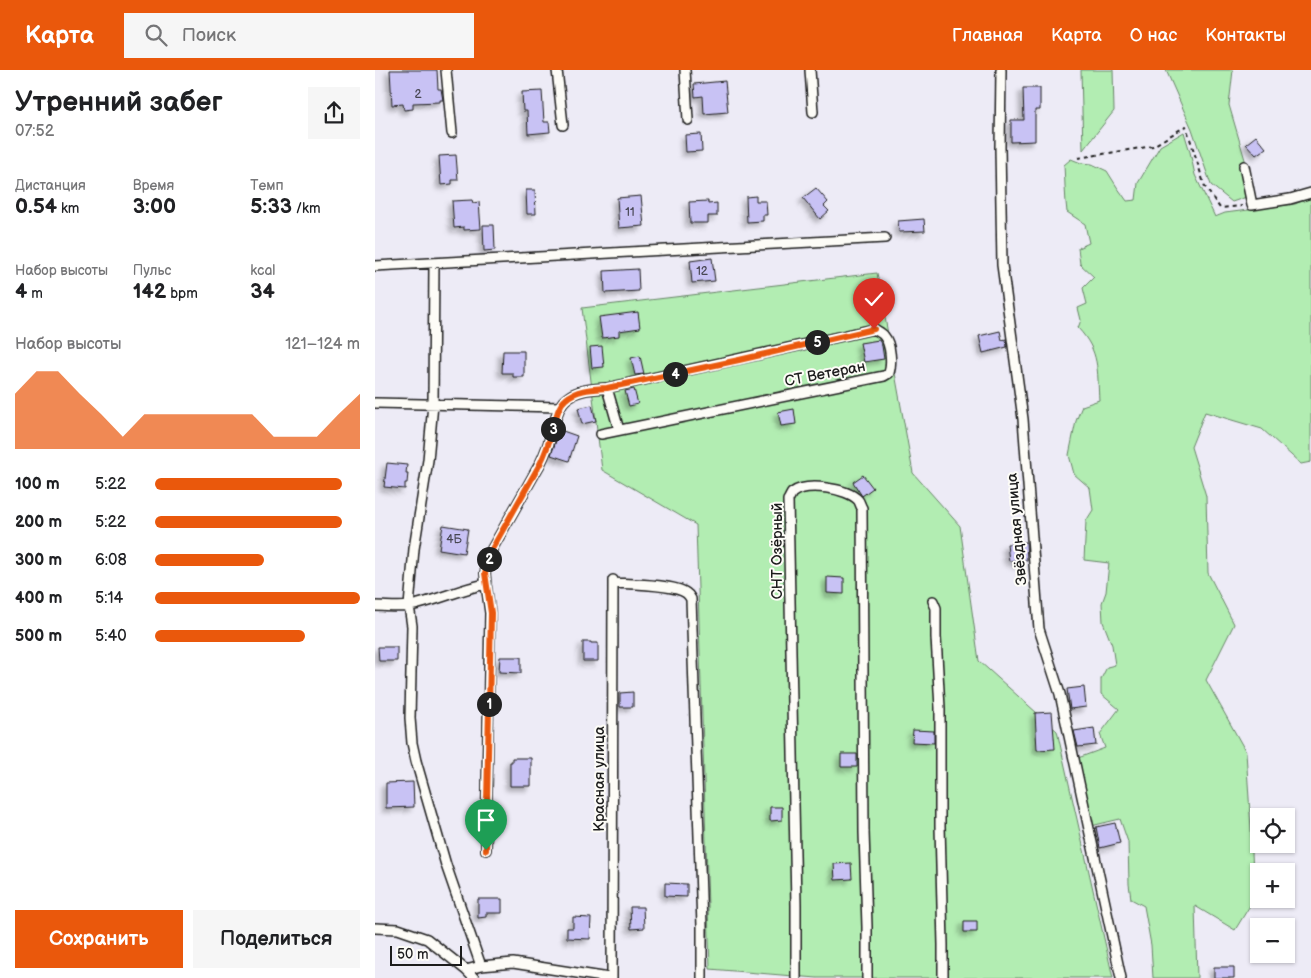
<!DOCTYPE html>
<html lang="ru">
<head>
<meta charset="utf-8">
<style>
  :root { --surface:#fff; --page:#f6f6f6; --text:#202124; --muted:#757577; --accent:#ea580c }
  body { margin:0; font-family:"Balsamiq Sans",sans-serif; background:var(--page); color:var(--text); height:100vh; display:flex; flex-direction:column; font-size:19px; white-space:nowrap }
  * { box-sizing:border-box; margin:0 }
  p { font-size:16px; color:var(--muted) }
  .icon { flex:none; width:28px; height:28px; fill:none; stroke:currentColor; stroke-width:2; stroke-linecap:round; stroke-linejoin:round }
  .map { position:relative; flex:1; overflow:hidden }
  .details { display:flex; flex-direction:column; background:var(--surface); width:375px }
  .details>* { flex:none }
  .fabs { position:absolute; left:875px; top:738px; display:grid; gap:10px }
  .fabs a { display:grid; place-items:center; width:45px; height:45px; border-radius:0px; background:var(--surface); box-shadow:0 1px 4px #0004; font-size:25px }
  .scale { position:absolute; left:15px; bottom:12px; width:72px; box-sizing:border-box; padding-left:5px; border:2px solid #1c1c1c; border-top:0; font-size:14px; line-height:18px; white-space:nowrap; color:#1c1c1c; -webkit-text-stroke:4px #fdfcf7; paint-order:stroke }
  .pin { position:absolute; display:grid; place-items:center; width:42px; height:42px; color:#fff; margin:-51px -21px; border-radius:50% 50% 50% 0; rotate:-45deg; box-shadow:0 0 5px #0007 }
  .pin .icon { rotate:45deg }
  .km { position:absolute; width:25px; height:25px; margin:-12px; border-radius:50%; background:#222; color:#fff; font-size:14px; line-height:25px; text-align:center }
  .round { display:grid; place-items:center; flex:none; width:52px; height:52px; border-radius:0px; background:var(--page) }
  .head { display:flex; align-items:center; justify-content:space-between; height:85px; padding:0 15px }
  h1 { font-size:28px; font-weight:800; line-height:38px }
  .figures { display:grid; grid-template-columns:repeat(3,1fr); gap:8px; height:85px; padding:5px 15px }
  .figures div { display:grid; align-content:center }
  .figures b { font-size:21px; font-weight:800 }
  .figures small { font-size:14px; font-weight:400 }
  .figures p { font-size:14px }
  .chart { height:140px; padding:10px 15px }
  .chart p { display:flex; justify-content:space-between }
  .chart svg { width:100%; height:90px; margin-top:5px; fill:var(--accent); opacity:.7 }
  .cta { display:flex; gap:10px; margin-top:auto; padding:10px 15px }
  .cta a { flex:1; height:58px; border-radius:0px; background:var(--accent); color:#fff; font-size:20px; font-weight:800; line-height:58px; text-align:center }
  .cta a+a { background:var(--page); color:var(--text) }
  ul { padding:0 15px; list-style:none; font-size:16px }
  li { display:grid; grid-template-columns:80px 60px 1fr; align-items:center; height:38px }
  li i { height:12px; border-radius:6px; background:var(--accent) }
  header { display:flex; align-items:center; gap:30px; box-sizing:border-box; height:70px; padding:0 25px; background:var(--accent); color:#fff }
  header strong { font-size:24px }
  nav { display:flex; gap:28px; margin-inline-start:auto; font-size:18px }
  .search { width:350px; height:45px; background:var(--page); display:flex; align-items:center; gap:12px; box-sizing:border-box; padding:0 18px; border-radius:0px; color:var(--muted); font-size:19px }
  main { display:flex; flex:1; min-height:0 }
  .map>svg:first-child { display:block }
  .green { fill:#b2edb2; stroke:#678467 }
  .building { fill:#c8c2f4; stroke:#1c1c1c; filter:url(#shadow) }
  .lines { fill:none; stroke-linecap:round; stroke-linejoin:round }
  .minor-casing { stroke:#1c1c1c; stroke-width:12 }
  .path { stroke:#1c1c1c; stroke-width:2; stroke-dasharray:4 4; stroke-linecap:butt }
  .minor { stroke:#fdfcf7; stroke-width:9 }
  .route-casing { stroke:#fff; stroke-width:10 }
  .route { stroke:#ea580c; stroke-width:6 }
  .labels { text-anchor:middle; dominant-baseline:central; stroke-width:4; stroke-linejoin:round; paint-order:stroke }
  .number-label { font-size:12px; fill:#474652 }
  .street-label { font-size:15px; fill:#1c1c1c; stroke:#fdfcf7 }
</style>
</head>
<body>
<header>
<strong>Карта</strong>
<div class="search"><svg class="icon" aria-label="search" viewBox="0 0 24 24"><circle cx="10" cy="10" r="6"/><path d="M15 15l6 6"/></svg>Поиск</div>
<nav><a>Главная</a><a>Карта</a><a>О нас</a><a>Контакты</a></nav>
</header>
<main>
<section class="details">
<div class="head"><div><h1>Утренний забег</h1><p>07:52</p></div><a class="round"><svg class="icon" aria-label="share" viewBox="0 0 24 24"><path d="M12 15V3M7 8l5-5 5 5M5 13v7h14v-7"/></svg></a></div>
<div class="figures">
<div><p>Дистанция</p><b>0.54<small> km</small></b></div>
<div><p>Время</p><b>3:00</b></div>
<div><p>Темп</p><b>5:33<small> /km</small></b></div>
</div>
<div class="figures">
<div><p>Набор высоты</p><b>4<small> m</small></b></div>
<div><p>Пульс</p><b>142<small> bpm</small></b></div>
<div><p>kcal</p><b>34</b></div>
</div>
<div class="chart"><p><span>Набор высоты</span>121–124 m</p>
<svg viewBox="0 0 160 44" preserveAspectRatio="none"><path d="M0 44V17L10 6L20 6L30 17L40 27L50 38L60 27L70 27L80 27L90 27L100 27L110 27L120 38L130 38L140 38L150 27L160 17V44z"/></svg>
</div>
<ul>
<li><b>100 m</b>5:22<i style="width:91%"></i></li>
<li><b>200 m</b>5:22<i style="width:91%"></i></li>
<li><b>300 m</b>6:08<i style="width:53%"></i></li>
<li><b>400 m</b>5:14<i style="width:100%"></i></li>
<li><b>500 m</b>5:40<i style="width:73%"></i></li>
</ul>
<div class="cta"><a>Сохранить</a><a>Поделиться</a></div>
</section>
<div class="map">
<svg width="936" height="908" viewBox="0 0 936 908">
  <defs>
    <filter id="shadow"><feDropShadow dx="-4" dy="4" stdDeviation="2.5" flood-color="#0004"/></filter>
  </defs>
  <rect width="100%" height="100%" fill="#edebf6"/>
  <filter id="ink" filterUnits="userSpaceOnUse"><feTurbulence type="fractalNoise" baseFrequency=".02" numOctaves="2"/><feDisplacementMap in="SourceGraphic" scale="10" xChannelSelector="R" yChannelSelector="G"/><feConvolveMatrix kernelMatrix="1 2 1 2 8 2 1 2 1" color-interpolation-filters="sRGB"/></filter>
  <g filter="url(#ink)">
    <path class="green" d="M706,0h32l1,41 -31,39z
      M791,0h67l-4,35 26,89 -23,8 -21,-17 -19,-56z
      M809,62l6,20 5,23 20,42 10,-4 70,-9 16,-7v265l-10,2 -39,-35 -57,-17 -14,35 15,49 2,77 26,51 -28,56 40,72 5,77 3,70 -19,31 -40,-24 2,72h-44l-2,-33 -7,-39 -13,-7 -2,-15 -1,-42 -8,-23 -29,7 -13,-68 27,-10 -5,-14 19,-25 -18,-15v-15l6,-12 8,-2 -3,-20 -9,-23 -1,-19 4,-11 3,-29 -25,-3 2,-39 7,-11 -3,-22 -16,-14 -5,-19 7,-34 6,-15 17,-6c-2,-31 1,-48 -21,-72l3,-8 -3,-12 9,-4 -4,-16 11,-11 -14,-13 -2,-16 11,-5 -4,-19 -18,-12c-2,-15 -2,-31 -3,-47l7,-6 10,4 11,1 15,7 10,16 10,14 9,-1 2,-17 22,-37z
      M502,203l36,200 47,53 19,135 78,70 56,247h-296l-107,-9 -14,-444 -94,-55 -20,-162z"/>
    <path class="building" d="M15,0h47l1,19h3l2,11h-3v2l-27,1v6l-9,1 -1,-6 -11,1z
      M350,11l3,31 -24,2 -1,-18 -8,1 -1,-13z
      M648,18h17v22h-5v31l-24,1v-22h13z
      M167,21l2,31h5l1,10 -22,2 -1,-23h-4l-1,-19z
      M326,64l1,17 -16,1 -1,-17z
      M881,66l10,12 -10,7 -10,-11z
      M81,85l2,25h-6v4l-11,1 -2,-29z
      M441,118l12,14 -4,4 5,5 -9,8 -17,-21z
      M151,120h9l1,24h-9z
      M266,126l3,30 -25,2 -2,-30z
      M381,126v5h10l1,14h-4v6l-16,1 -1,-25z
      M97,130l1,3 6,-1 2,27 -17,1v-3l-10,1 -2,-27z
      M333,131v3l9,-1v13h-9v7h-18l-1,-21z
      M549,149l1,12 -26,1 -1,-11z
      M108,155h11l1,25 -11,1z
      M337,188l3,23 -23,2 -2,-22z
      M263,199l1,22 -34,2 -1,-22z
      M263,242l2,16 -21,3v5l-17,2 -3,-21z
      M625,261l2,9 4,-1 1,8 -24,6 -4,-17z
      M504,270l3,6 2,13 -20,3 -4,-19z
      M227,276l2,21 -12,1 -2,-21z
      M128,281h21v26h-11v-4h-11z
      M265,286l4,18 -9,1 -4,-17z
      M259,319l4,15 -9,2 -4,-15z
      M217,335l4,16 -14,3 -4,-16z
      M419,339l2,15 -15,2 -3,-14z
      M185,360l17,6 -8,25 -18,-6z
      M12,393l20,2 -1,8h2l-1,10h-2v6l-21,-2z
      M488,405l10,13 -11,8 -9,-14z
      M68,455l25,4 -4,24 -25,-4z
      M651,472l1,18h-4v3l-8,1v-4l-6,1 -2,-17z
      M452,507l17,1v16l-17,-1z
      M208,572h8v1h7v18h-15z
      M3,577h19v14h-18z
      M125,587h21v16l-22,-1z
      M709,617l2,20 -16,2 -3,-20z
      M258,622v15h-13v-14z
      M677,642l3,37 -18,1 -2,-37z
      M719,658l2,17 -18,2 -4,-16z
      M538,660l21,1v12l-22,-1z
      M466,684h16v13h-16z
      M137,688h19v28h-21v-24h2z
      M38,712l1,25 -28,1v-25z
      M395,737h12v13l-12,1z
      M740,753l5,20 -20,5 -4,-21z
      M476,793l1,16 -17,1 -1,-16z
      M290,813l22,1v13l-22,-1z
      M103,829h24v14h-16v4l-8,1z
      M255,837h13l1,21 -13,1z
      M198,847l18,1 -1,21 -23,-1v-10h6z
      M589,851h13v11h-13z
      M839,897h20v11h-20z"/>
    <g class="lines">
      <g class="minor-casing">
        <path id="minor" d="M71,0l6,63
          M182,0l6,55
          M310,0l3,50
          M435,0l3,42
          M626,0l-1,77 2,118 21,154 16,210 21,65 61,284
          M869,96l8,39 38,-6 21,-6
          M59,193l-1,141 -5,56 -14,89 -5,57 3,20 -2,92 2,25 4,18 30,104 35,101
          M0,196l510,-28
          M232,318l12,42
          M0,333l185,4
          M238,513c17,1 61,1 73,10 3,2 3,3 5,6l11,327v52
          M111,514l-1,-11 7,-24 48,-85c5,-10 9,-21 12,-33 4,-10 5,-25 14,-32 11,-10 27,-10 41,-11l267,-59c3,2 8,4 10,7 7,8 8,28 5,37l-5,3 -283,58
          M558,531l3,7v29l4,71v118l3,119v33
          M0,536c11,0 24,2 35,0 26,-5 50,-17 76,-22l4,29 -4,237
          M0,858l23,1 29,10 39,31 8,8
          M91,900l15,-4 32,-3 96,15
          M237,908l1,-398
          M421,908v-73l-8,-405c1,-1 3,-6 4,-7 14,-11 55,-5 66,7 2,2 2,5 4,8l2,324 3,95v51"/>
      </g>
      <path class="path" d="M703,88l75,-12 33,-20 19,61 15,21 22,-2"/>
      <use href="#minor" class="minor"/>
    </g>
  </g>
  <g class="lines" filter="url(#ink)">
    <g class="route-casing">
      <path id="route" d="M111,780l5,-237 -6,-40 7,-24 48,-85c5,-10 9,-21 12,-33 4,-10 5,-25 14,-32 11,-10 27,-10 41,-11l132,-28 135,-31"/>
    </g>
    <use href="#route" class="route"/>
  </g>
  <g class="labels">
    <g class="number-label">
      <text x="43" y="24">2</text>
      <text x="255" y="142">11</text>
      <text x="327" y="201">12</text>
      <text x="79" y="469">4Б</text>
    </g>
    <g class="street-label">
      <text transform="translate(450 304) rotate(-11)">СТ Ветеран</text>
      <text transform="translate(642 459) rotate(-95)">Звёздная улица</text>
      <text transform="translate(402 481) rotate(-90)">СНТ Озёрный</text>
      <text transform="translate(224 709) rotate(-90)">Красная улица</text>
    </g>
  </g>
</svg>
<div class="fabs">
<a><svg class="icon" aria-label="locate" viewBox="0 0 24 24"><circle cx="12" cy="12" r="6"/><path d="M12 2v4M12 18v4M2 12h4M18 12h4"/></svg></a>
<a>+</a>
<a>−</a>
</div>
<div class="scale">50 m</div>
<div class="pin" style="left:111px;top:780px;background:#1e9e55"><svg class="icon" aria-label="arrive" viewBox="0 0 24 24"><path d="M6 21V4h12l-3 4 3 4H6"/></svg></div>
<div class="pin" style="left:499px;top:259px;background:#d93025"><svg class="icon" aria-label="check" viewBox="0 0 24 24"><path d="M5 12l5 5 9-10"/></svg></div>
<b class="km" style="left:114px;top:634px">1</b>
<b class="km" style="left:114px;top:489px">2</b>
<b class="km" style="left:178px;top:359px">3</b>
<b class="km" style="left:300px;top:304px">4</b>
<b class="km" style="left:442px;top:272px">5</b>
</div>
</main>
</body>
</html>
